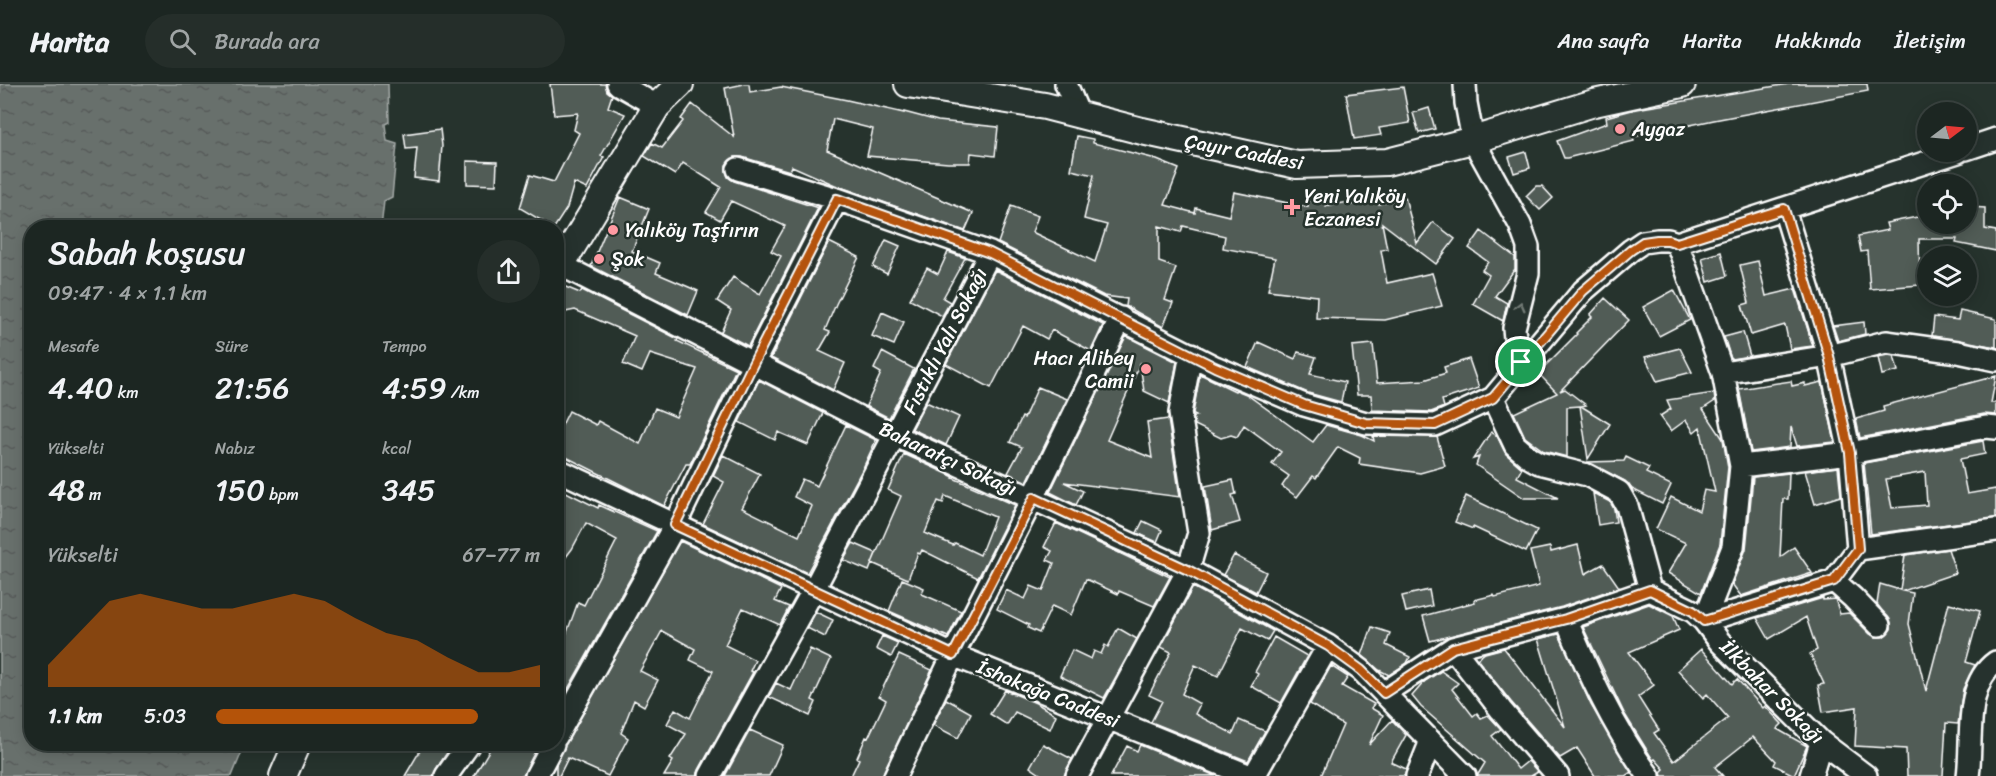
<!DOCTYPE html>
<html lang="tr">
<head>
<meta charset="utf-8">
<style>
  :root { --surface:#1c2622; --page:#252e2a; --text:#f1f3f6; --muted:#a0a5a5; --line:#3a4340; --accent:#b45309 }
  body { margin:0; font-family:Sriracha,sans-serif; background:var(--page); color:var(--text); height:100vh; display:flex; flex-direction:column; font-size:22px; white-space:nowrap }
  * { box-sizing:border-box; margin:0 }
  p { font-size:20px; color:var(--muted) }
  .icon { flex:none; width:33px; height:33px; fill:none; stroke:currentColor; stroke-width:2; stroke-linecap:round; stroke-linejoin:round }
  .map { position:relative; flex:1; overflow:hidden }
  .panel { position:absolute; left:24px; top:136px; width:540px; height:531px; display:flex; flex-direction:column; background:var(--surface); border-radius:24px; box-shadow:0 3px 15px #0003,0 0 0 2px var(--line) }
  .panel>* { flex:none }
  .needle { width:39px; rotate:74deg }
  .tools { position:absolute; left:1917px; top:18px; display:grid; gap:12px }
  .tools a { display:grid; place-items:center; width:60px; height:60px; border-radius:50%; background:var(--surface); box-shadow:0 3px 15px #0003,0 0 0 2px var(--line); font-size:30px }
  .pin { position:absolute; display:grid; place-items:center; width:51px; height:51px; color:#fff; margin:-26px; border:3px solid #fff; border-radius:50%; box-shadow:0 2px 6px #0007 }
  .round { display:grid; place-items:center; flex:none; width:63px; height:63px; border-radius:32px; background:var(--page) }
  .head { display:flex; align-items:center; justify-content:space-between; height:102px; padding:0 24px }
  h1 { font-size:33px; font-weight:600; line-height:45px }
  .stats { display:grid; grid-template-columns:repeat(3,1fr); gap:9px; height:102px; padding:6px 24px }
  .stats div { display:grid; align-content:center }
  .stats b { font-size:30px; font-weight:600 }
  .stats small { font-size:16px; font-weight:400 }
  .stats p { font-size:16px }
  .chart { height:168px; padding:12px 24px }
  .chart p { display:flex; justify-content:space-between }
  .chart svg { width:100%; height:108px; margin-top:6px; fill:var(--accent); opacity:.7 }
  ul { padding:0 24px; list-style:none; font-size:20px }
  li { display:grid; grid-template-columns:96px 72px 1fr; align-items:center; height:45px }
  li i { height:15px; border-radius:8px; background:var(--accent) }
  header { display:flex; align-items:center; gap:36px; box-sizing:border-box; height:84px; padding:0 30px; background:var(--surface); border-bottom:2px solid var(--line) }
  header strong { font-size:28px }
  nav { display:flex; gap:33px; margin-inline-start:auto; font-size:21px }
  .search { width:420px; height:54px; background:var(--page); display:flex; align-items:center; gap:15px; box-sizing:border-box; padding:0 21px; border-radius:33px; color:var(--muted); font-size:22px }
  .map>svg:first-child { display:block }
  .water { fill:url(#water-ripples); stroke:#a4a9a7; stroke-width:1.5 }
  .building { fill:#515c57; stroke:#fff; stroke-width:1.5; fill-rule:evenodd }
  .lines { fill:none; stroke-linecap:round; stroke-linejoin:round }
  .minor-casing { stroke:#fff; stroke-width:26 }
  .major-casing { stroke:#fff; stroke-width:30 }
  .minor { stroke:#26332d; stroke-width:21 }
  .major { stroke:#26332d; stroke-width:26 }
  .oneway { stroke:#727a76 }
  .route-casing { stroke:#fff; stroke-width:12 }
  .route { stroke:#b45309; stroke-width:8 }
  .poi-dot { fill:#ff9aa2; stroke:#26332d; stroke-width:2 }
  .labels { text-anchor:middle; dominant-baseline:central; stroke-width:5; stroke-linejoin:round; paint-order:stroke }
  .poi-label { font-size:20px; fill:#fff; stroke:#26332d; text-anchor:start }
  .street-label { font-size:20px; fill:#fff; stroke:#26332d }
</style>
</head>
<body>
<header>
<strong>Harita</strong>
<div class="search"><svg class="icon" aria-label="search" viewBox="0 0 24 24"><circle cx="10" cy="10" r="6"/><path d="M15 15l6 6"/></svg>Burada ara</div>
<nav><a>Ana sayfa</a><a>Harita</a><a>Hakkında</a><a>İletişim</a></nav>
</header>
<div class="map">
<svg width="1996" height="692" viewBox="0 0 1996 692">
  <defs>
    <pattern id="water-ripples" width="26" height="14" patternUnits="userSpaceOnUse" patternTransform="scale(1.5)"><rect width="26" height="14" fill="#67706c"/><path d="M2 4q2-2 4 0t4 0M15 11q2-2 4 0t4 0" fill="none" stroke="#575a59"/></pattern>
  </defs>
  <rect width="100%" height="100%" fill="#26332d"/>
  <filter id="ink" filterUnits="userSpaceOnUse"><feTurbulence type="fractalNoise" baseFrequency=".0167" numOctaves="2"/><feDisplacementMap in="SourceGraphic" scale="12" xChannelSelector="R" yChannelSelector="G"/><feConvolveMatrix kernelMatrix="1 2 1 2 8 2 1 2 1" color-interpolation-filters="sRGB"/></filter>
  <g filter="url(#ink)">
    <path class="water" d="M0,0h388l1,38 -4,2 2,17 10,3 -5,53 -8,4 -3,27h-349v516h213l-13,32h-232z"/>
    <path class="building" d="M550,0h55l2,7 5,4 -4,12 17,7 -24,42 3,1 -17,32 -13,-6 -7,25 -13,20 -34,-20 10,-33 24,7 25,-49 -5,-3 4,-17 -24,2z
      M744,0h5l1,8 31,-5 66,13 57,13v-1l34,9 60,6 -3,29 -24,-3 -1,10h-22l-81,-7 6,-27 -40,-10 -6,31 146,63 -8,18 -130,-46 -43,-19 -2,5 -48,-14h-7l-9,8v6l2,6 6,4 84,27 -70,138 -27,-14 10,-22 -14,-9 16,-24 27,17 21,-38 -10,-5 14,-25 -54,-25 -11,19 -14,-8 15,-25 -38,-24 -8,12 -31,-19 8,-13 10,5 21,-27 -2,-2 11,-15 42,33 -9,-49z
      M1789,0h78l1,7 -154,29 -81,17 1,4 -67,17h-3l-7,-17 50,-18 -1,-6 30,-8z
      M1403,3l7,36 -31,5 2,7 -27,4 -8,-45z
      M1429,24l6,21 -16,4 -6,-20z
      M440,45l2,17 -3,35 -25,-3 3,-30 -11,1 -2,-15z
      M1077,52l16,3v4l59,15 27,11 -14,36 30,8 1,-5 33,8 5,-24 74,15v-6l17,-1 1,6 23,-4 1,3 22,-4h6l1,3 26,-7 12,46 16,-21 22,17 -19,25 -54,-41 5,26 -6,1 6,33 45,-10 10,33 -57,14 -69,-2 1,-22 -49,-6 7,-32 -52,-10 2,-12 -42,-10 -2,6 -22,-6v36l17,6 -11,32 8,3 -10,24 -37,-21 1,-7 -23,-3 -106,-53 13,-37 27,10 -6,16 63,30 12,-37 -23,-6 10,-44 -23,-5z
      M1526,68l4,16 -16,5 -5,-16z
      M467,77l30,1 -1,23 -29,-1z
      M1536,102h6l11,12 -13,12 -14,-14z
      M620,113l29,12 -17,42 28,12 -4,10 42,18 -10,24 -97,-49z
      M1970,123l15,1v21l11,2v20l-40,-8 1,-4h-38l1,46 -50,4 -3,-38 -6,1 -3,-16 30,-6 -2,-7 42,-8v9h28l13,2z
      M1481,147l34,26v12l-20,27 12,7 -4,18 -30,-17 16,-29 -7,-5 6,-8 -19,-14z
      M886,156l14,6 -13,28 -14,-7z
      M829,158l30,15 -23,47 -11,26 5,2 -11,19 26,12 -12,27 -62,-32z
      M948,168l17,6 -22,40 7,4 -8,14 -32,-17 17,-31 11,6z
      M1721,168l6,24 -19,6 -6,-24z
      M1758,177l8,35 29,-7 18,57 -23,3 -5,-24 -34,10 -9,-30 7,-2 -9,-38z
      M995,186l108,55 -12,26 -39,-21 -5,9 -24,-13 -32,62 -45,-24z
      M556,199l24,10 2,-3 96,49 -1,2 59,28 -46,95h-4l-22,42 -108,-54v-29l6,2 7,-14 27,14 2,-4 42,23 15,-36 21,9 21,-48 -47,-15 -8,18 -19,-8 12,-28 -60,-26 -19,4z
      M1674,206l16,30 -31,16 -16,-29z
      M1605,214l24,22 -69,71 5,-2 21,16 -5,1 29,18 -22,35 -8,-53 -13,1v50l-23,-6 -19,-14 -11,-24 43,-20 -19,-20 39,-39 -1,-1 16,-16 -2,-2z
      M1960,227l36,8v28l-64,-11 2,-19 24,3z
      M882,228l22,10 -10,23 -22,-9z
      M1864,238l1,12 -27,7 -5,-15z
      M1743,248l7,24 -19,3 -7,-22z
      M1126,252l51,26 -8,41 -25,-12 -4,-27 -33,76 45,18 -5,-36 21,-3 12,78 -116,-15 19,9 -7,14 -26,-13z
      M1258,258l37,17 3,-7 18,5 -6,17 35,8 -4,20 -33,-9 -61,-26z
      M1373,260l4,39 47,-3 22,-7 -2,-6 25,-8 10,29 -37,12 2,7 -13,5 -59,-2 -1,-15h-14l-5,-49z
      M1680,264l12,24 -35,9 -12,-24z
      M882,268l32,17 -25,49 -23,-12 15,-33 -7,-4z
      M1888,271l6,1 4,15 -16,4 -4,-18z
      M1200,290l35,17 1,-1 10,4 67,48 13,-17 36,10 12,6 -1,-5 64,1 8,29 -25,7 -61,-9 1,-6 -22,-11 -22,31 -3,-2 -16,21 -15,-11 7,-10 -17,-12 9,-12 -37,-27 -7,12 -6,-2 -10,3 -26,-13 -2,-9h3l-3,-3z
      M1996,292l-5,27h5v12l-12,-1 -124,24 -4,-19 28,-8 -1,-5z
      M759,296l64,33 -15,32 -30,-13 -3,8 -36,-18z
      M1791,297l1,5 13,-3v3l17,-4 13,60 -38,4 -6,-19 -1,20 -39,5 -12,-63z
      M1038,303l29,12 -40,83 -19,-9 14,-26 -12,-5 12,-25 2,1z
      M1714,309l1,8 -12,8 20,30 5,28 -8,77 -19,49 -33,-20 18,-30 -30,-14 15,-32 28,14 5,-21 11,2 -15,-65 -6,5 -8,-12 -15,11 -11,-15 11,-7 -4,-9z
      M926,318l33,15 -13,28 -34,-16z
      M846,341l30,15 -13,28 -56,105 -104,-49 21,-42 -11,-6 10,-21 37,19 -18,34 57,28 13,-30 -18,-9 8,-18 15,7z
      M1491,348l6,4 9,18 16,14 -5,9 41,21h-34l-48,-33 3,-8 -6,2z
      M1983,357l2,13 -25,5 7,35 29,-5v29l-125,16 -7,-71zM1925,388l2,33 -35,3 -6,-29z
      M904,370l50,23 -1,1 62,27 -37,73 -56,-28 -2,4 -2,-1 -10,26 -36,-16 29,-67 -13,-6zM945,412l50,21 -15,38 -25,-12 -2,2 -28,-12 13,-32 5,2z
      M1626,373l23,11 -3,5 25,12 -9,19 -30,-15 -7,-8 -38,-19 37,-1z
      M1838,383l3,29 -26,8 -10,-33z
      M1789,389l-1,26h-5l-3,58 14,-10 18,26 -71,23 -9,-12 14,-35 7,-72z
      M1233,396l3,14 -4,1 8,27 -28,8 -7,-44z
      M556,403l42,21 1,-3 58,26 -101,179v-80l10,5 12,-33 6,3 33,-65 -31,-17 -14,26 -16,21z
      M1593,409l17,9 4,7 2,13 -18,3z
      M1466,412l71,34 -11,22 -53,-25v2l-18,-7z
      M1143,437l19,9 -5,12 -20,-9z
      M1056,439l114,54 -16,29 -35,-15 -1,3 -32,-15 -15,36 -19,-9 -13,27 -11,-5 1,-3 -32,-16 9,-19 19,9 6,-13 12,5 11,-28 -7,-3 5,-9 -8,-4z
      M680,457l101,48 -6,12 14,6 -9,18 -37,-17 -18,37 30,15 -5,11 3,1 -54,98 -2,6h-33l9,-15 -3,-2 16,-25 -19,-10 8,-15 15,9 23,-47 -23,-11 5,-11 -33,-18 -22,40 18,9 -14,26 -10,-6 -13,33 7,5 -20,38 -40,-18 -9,18h-3v-11l9,-20z
      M853,459l23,10 -7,18 -26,-11z
      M1578,461l7,29 18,-10 16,23 -57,20 -132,34 -7,-25 52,-14 -1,-2 20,-5 1,2 44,-11 -9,-35 20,-4 1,5z
      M1948,465l8,24 -53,18 10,2 -4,31 17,67 23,-88 31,8 -14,51 9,3 -12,24 -5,35 -12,-1 -3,53h-36l-1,-27 -51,-3 2,-39 -34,5 -5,-27 6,-1 -14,-30 7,-4 -11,-33 -37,22 -12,-21 66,-20v2l12,-1 5,15 9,-1 21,21 6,3h7l8,-8v-6l-14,-19 3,-20 20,6 5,-35z
      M1234,471l32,17 -10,20 -33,-17z
      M902,495l22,9 -2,6 39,17 -13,26 -59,-26z
      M1193,503l80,44 -6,10 -25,-13 -24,48 -23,-11 -13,29 18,10 -5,10 38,20 6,-14 26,11 -17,30 -97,-39 11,-21 -13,-6 22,-43 -10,-5z
      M1429,506l3,16 -26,6 -4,-16z
      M1649,520l24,12 6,14 -50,22 25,33 -16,12 21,33 -5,3 20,28 54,-43 -21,-24 -4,4 -25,-28 23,-21 31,35 5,-5 26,29 2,-2 17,18 -5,5 30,17 -13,29 -20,-10 2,-4 -23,-24 -38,30 8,9h-61l-1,-4 3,-3 -9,-10 -2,1 -29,-47 -41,-86z
      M816,528l17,8 -8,17 -18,-9z
      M1372,543l18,6 -4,12 24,12 -3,6 -18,12 -10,-5 -17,-15z
      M1118,544l19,11 -33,59 -44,-22 12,-26 19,9 3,-8 7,3 4,-9 3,2z
      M1559,550l32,71 40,67 -6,4h-30l-18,-28 -17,10 -49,-56 -34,-43 8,-6 19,-5 61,79 -27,-88z
      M882,552l16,7 -7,14 -15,-8z
      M1274,553l33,19 -26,47 -30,-17 7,-12 -3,-2z
      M810,565l21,10 -19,41 4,2 -6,14 -41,-19 7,-14 15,7z
      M899,571l33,15 -50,106h-31l8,-17 -2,-1 9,-21 2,1 18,-38 -7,-4z
      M1331,582l17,11 -6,9 32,18 -3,4 12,7 -14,30 23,-25 14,15 -15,27 15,7 -1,7h-84l22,-51 -33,-21z
      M1441,587l17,12 -6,6 21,27 4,-3 4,5 7,-3 13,14 -9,7 26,33 10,-8 10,11 -7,4h-54l8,-13 -64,-56 -9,-11 13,-15z
      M1005,606l31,13 20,12 -6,14 -35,-17 -8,13 -17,-11z
      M946,615l25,14 -13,25 -25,-13z
      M750,646l33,15 -14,31h-44z
      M424,660h29l-17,25 -3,7h-28z
      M493,660h46l-16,32h-49z
      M1043,660l29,15 -8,17h-21l-13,-9z
      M1140,661l76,31h-105l16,-30 10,5z"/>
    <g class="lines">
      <g class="minor-casing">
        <path id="minor" d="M618,0l39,22
          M1066,0l13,31
          M1465,0l1,19 7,37 47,85 8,22v26l-14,55 2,21 5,13
          M1966,65l30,-10
          M738,85l99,30 153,54 225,114 89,38 62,18 69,2 58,-27 90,-107 48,-41 12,-8 14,-2h11l9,3 281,-91
          M1784,125l45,147 21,97 8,96
          M1677,159l46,130 18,93 -8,81 -29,74
          M561,181l335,171 292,134 140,76 33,24 104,106
          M1723,289l106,-17 57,-14 72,10 38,8
          M1493,314l22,47 15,13 9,5 48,12 32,17 8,14 23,84
          M1741,382l109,-13 136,-26 10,1
          M556,385l397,186 297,121
          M1858,465l138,-19
          M1834,497l19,17 26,27
          M1650,506l43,21 11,10 16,21 101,100 45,34
          M1566,535c23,55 47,108 83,157
          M1704,537l130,-40 24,-32
          M1453,564l48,62 57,66
          M1384,609l69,-45 113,-29 84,-29
          M556,653l119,-212 78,-161 84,-165
          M446,692l23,-32
          M536,692l17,-32
          M710,692l104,-187 176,-336
          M895,692l58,-121 80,-157 88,-180
          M1077,692l111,-206 11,-37 -19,-120 11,-59
          M1254,692l74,-130
          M1417,692l14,-35
          M1811,692l10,-34
          M1968,692c5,-35 -5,-91 28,-114"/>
      </g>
      <g class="major-casing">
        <path id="major" d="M908,0l137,22 97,25 155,34 90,-3 86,-22 121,-37 88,-19
          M556,182l5,-1 96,-159 23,-22
          M283,692l14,-32"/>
      </g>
      <use href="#minor" class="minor"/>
      <use href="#major" class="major"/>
    </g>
    <defs><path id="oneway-chevron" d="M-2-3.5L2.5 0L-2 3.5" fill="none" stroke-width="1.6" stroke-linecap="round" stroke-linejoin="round" transform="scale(1.5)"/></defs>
    <use class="oneway" href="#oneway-chevron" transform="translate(1520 222) rotate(-76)"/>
  </g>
  <g class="lines" filter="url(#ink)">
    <g class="route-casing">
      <path id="route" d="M837,115l153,54 225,114 89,38 62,18 69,2 58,-27 90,-107 48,-41 12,-8 14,-2h11l9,3 107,-34 45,147 21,97 8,96 -24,32 -130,40 -11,-10 -43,-21 -84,29 -113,29 -69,45 -23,-23 -33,-24 -140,-76 -154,-72 -81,157 -278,-130 78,-161z"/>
    </g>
    <use href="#route" class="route"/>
  </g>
  <g class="poi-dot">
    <circle cx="1620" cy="45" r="6"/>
    <path d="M1289 114h6v6h6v6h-6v6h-6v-6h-6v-6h6z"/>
    <circle cx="613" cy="146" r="6"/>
    <circle cx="599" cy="175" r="6"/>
    <circle cx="1146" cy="285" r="6"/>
  </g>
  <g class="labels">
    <g class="poi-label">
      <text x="1632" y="45">Aygaz</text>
      <text x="1304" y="112">Yeni Yalıköy<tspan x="1304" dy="23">Eczanesi</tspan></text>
      <text x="625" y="146">Yalıköy Taşfırın</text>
      <text x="611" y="175">Şok</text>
      <text x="1134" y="274" text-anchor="end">Hacı Alibey<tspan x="1134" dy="23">Camii</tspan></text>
    </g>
    <g class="street-label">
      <text transform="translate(1244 68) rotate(11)">Çayır Caddesi</text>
      <text transform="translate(945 257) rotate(-63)">Fıstıklı Yalı Sokağı</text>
      <text transform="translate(948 375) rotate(25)">Baharatçı Sokağı</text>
      <text transform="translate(1772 608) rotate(45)">İlkbahar Sokağı</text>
      <text transform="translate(1048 610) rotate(22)">İshakağa Caddesi</text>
    </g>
  </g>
</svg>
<div class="tools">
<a><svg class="needle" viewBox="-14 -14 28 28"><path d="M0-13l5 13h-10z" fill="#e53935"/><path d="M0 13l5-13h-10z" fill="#a0a5a5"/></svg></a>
<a><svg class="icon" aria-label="locate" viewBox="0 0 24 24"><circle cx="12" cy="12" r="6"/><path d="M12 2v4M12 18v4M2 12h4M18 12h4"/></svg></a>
<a><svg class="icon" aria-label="layers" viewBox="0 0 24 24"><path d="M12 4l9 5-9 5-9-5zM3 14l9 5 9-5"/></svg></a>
</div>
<div class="pin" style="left:1521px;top:278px;background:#1e9e55"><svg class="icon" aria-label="arrive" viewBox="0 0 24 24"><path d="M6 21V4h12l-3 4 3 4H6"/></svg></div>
<section class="panel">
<div class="head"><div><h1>Sabah koşusu</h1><p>09:47 · 4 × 1.1 km</p></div><a class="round"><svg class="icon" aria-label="share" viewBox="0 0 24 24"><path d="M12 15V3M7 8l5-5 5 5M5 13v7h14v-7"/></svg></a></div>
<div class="stats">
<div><p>Mesafe</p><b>4.40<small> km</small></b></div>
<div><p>Süre</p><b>21:56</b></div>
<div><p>Tempo</p><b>4:59<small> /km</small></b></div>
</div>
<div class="stats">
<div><p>Yükselti</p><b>48<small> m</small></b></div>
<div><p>Nabız</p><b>150<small> bpm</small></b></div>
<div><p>kcal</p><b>345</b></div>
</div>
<div class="chart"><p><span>Yükselti</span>67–77 m</p>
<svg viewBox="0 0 160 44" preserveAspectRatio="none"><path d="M0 44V35L10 22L20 9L30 6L40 9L50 12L60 12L70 9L80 6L90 9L100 16L110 22L120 25L130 32L140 38L150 38L160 35V44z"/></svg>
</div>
<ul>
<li><b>1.1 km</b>5:03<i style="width:81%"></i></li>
</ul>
</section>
</div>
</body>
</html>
